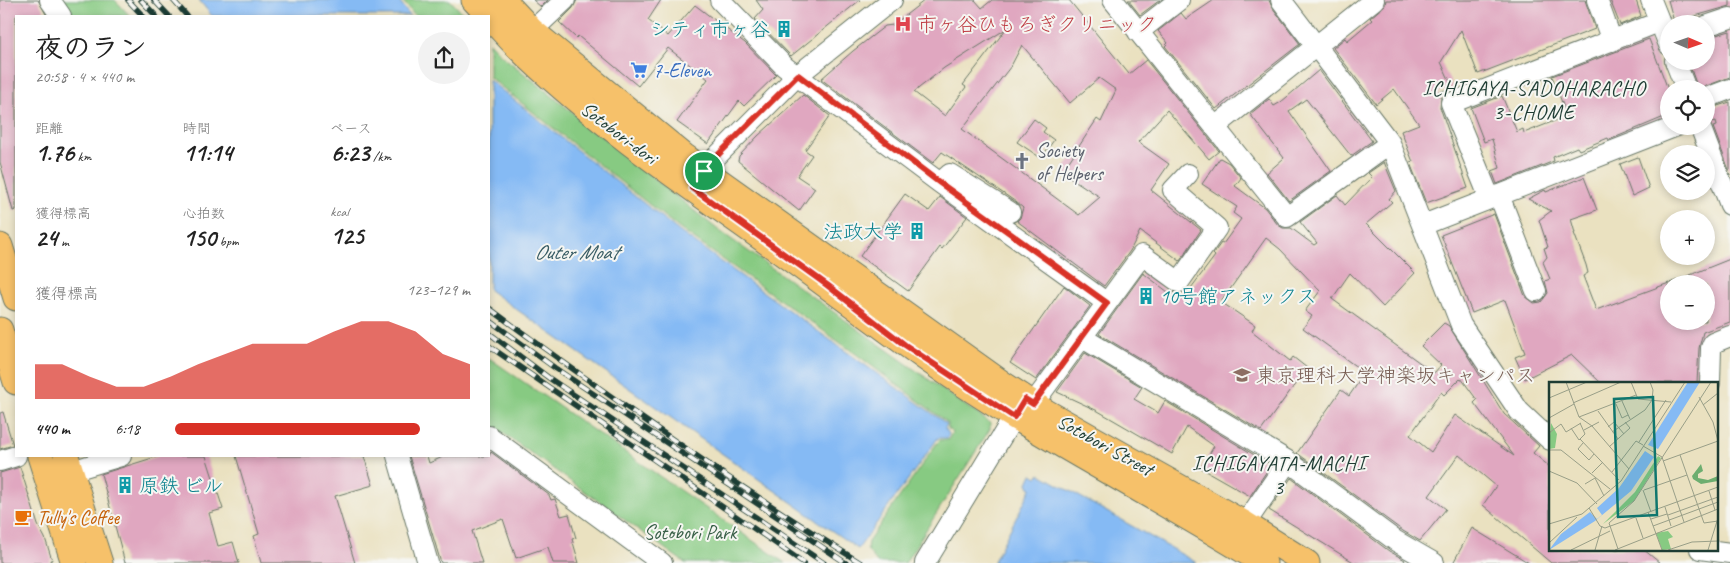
<!DOCTYPE html>
<html lang="ja">
<head>
<meta charset="utf-8">
<style>
  :root { --surface:#fff; --page:#f2f2f2; --text:#222; --muted:#767676; --accent:#d93025 }
  body { margin:0; font-family:Caveat,"Klee One",sans-serif; background:var(--page); color:var(--text); height:100vh; display:flex; flex-direction:column; font-size:19px; white-space:nowrap }
  * { box-sizing:border-box; margin:0 }
  p { font-size:16px; color:var(--muted) }
  .icon { flex:none; width:28px; height:28px; fill:none; stroke:currentColor; stroke-width:2; stroke-linecap:round; stroke-linejoin:round }
  .map { position:relative; flex:1; overflow:hidden }
  .side { position:absolute; left:15px; top:15px; width:475px; height:442px; display:flex; flex-direction:column; background:var(--surface); border-radius:0px; box-shadow:0 2px 8px #0003 }
  .side>* { flex:none }
  .needle { width:32px; rotate:92deg }
  .tools { position:absolute; left:1660px; top:15px; display:grid; gap:10px }
  .tools a { display:grid; place-items:center; width:55px; height:55px; border-radius:50%; background:var(--surface); box-shadow:0 2px 8px #0003; font-size:25px }
  .pin { position:absolute; display:grid; place-items:center; width:42px; height:42px; color:#fff; margin:-21px; border:2px solid #fff; border-radius:50%; box-shadow:0 1px 5px #0007 }
  .round { display:grid; place-items:center; flex:none; width:52px; height:52px; border-radius:26px; background:var(--page) }
  .head { display:flex; align-items:center; justify-content:space-between; height:85px; padding:0 20px }
  h1 { font-size:28px; font-weight:700; line-height:38px }
  .figures { display:grid; grid-template-columns:repeat(3,1fr); gap:8px; height:85px; padding:5px 20px }
  .figures div { display:grid; align-content:center }
  .figures b { font-size:25px; font-weight:700 }
  .figures small { font-size:14px; font-weight:400 }
  .figures p { font-size:14px }
  .chart { height:140px; padding:10px 20px }
  .chart p { display:flex; justify-content:space-between }
  .chart svg { width:100%; height:90px; margin-top:5px; fill:var(--accent); opacity:.7 }
  ul { padding:0 20px; list-style:none; font-size:16px }
  li { display:grid; grid-template-columns:80px 60px 1fr; align-items:center; height:38px }
  li i { height:12px; border-radius:6px; background:var(--accent) }
  .map>svg:first-child { display:block }
  .green { fill:#87ca82; stroke:#53845b }
  .water { fill:#85baf4; stroke:#527c94 }
  .building { fill:#e0a7c0; fill-rule:evenodd }
  .lines { fill:none; stroke-linecap:round; stroke-linejoin:round }
  .minor-casing { stroke:#667665; stroke-width:22 }
  .major-casing { stroke:#667665; stroke-width:27 }
  .minor { stroke:#fff; stroke-width:20 }
  .major { stroke:#f6c16b; stroke-width:25 }
  .rail-casing { stroke:#1f3d34; stroke-width:5.5 }
  .rail { stroke:#f6f6f2; stroke-width:4; stroke-dasharray:11; stroke-linecap:butt }
  .route-casing { stroke:#fff; stroke-width:10 }
  .route { stroke:#d93025; stroke-width:6 }
  .labels { text-anchor:middle; dominant-baseline:central; stroke-width:4; stroke-linejoin:round; paint-order:stroke }
  .health-label { font-size:20px; fill:#be3a42; stroke:#f6f6f2; text-anchor:start }
  .culture-label { font-size:20px; fill:#0d838f; stroke:#f6f6f2; text-anchor:end }
  .shop-label { font-size:20px; fill:#366cbe; stroke:#f6f6f2; text-anchor:start }
  .street-label { font-size:20px; fill:#1f3d34; stroke:#f6f6f2 }
  .worship-label { font-size:20px; fill:#5b616d; stroke:#f6f6f2; text-anchor:start }
  .education-label { font-size:20px; fill:#785e54; stroke:#f6f6f2; text-anchor:start }
  .food-label { font-size:20px; fill:#c56008; stroke:#f6f6f2; text-anchor:start }
  .park-label { font-size:20px; fill:#396048; stroke:#f6f6f2 }
  .neighbourhood-label { font-size:21px; letter-spacing:1px; fill:#1f3d34; stroke:#f6f6f2 }
  .water-label { font-size:21px; font-style:italic; fill:#385c64; stroke:#f6f6f2 }
  .inset-road { fill:none; stroke:#999f88; stroke-width:1 }
  .view { fill:#0f766e; fill-opacity:0.15; stroke:#0f766e; stroke-width:2.5 }
  .inset-edge { fill:none; stroke:#1f3d34; stroke-width:2.5 }
</style>
</head>
<body>
<div class="map">
<svg width="1730" height="563" viewBox="0 0 1730 563">
  <rect width="100%" height="100%" fill="#f6f6f2"/>
  <filter id="ink" filterUnits="userSpaceOnUse"><feTurbulence type="fractalNoise" baseFrequency=".02" numOctaves="2"/><feDisplacementMap in="SourceGraphic" scale="10" xChannelSelector="R" yChannelSelector="G"/><feConvolveMatrix kernelMatrix="1 2 1 2 8 2 1 2 1" color-interpolation-filters="sRGB"/></filter>
  <filter id="wash" filterUnits="userSpaceOnUse"><feTurbulence type="fractalNoise" baseFrequency=".0096" numOctaves="4" result="noise"/><feDisplacementMap in="SourceGraphic" scale="20" xChannelSelector="R" yChannelSelector="G"/><feGaussianBlur stdDeviation="1.12" result="paint"/><feColorMatrix in="noise" values="0 0 0 0 0 0 0 0 0 0 0 0 0 0 0 0 0 1.4 0 .05"/><feComposite in="paint" operator="in"/></filter>
  <g filter="url(#wash)">
    <rect width="100%" height="100%" fill="#eae1c0"/>
    <path class="green" d="M59,0h56l15,16h-60z
      M402,0h48l15,16h-50z
      M489,42l11,12 217,175 273,194v6l-85,134h-28l-10,-14 1,-7 69,-99 3,-3h8l4,-7 -4,-5v-5l-92,-69 -176,-125 -191,-152z
      M489,358l296,205h-100l-196,-140z"/>
    <path class="water" d="M199,0h199l12,16h-198z
      M489,80l191,152 267,192 -2,4 4,6 -2,4h-9l-80,111 -369,-259z
      M1032,474l5,3 3,-3 157,89h-204l38,-74 -3,-6z"/>
    <g id="blocks">
      <path class="building" d="M0,0h38l9,16h-31v194l-3,1 -13,-49z
        M533,0h15l-7,7z
        M577,0h84l-13,20 20,16 27,-31 50,38 31,32 -32,31 -5,-5 -31,43 -31,-22 31,-43 -40,-31 -30,38 -60,-50 -2,2 -17,-16 14,-14z
        M756,0h104l-69,56 -36,-37 8,-9z
        M925,0h50l7,8 10,-8h77l60,74 17,-14 73,91 -10,8 -42,-49 -29,32 31,22 -18,26 50,40 -21,31 -40,-30 -10,20 -26,35 -87,-65 3,-3 3,-10 -7,-6 -74,-50 -9,11 -112,-84 32,-28 32,-25 8,-1zM1006,29l-43,56 3,2 -21,29 -31,-24 30,-24zM1022,45l48,58 29,-25 17,12 -15,32 -4,-3 -35,53 38,25 -21,18 -117,-86 49,-63z
        M1128,0h32l-20,15z
        M1214,0h55l3,7 28,37 -84,65 -51,-63 3,-3 -10,-12 23,-18 5,6z
        M1386,0h199l10,29 -117,45 -17,-44 -20,32 12,26 -15,4 3,6 -1,9 28,81 -42,15 -16,-40 3,-1 -12,-31 18,-7 -25,-35 -18,15 -43,-56 12,-10 2,3 25,-21 -2,-2 15,-13z
        M1610,0h26l5,16 -21,9z
        M1668,0h62v6l-56,16z
        M1730,31v46l-29,11 -1,-3 -3,1 -9,-25h18v-23z
        M1649,39l20,53v23l-60,25 -1,-2 -29,12 -2,-3 -24,10 1,4 -57,23 -5,-13 8,-3 -8,-29 -8,3 -13,-34 31,-12 15,36 6,-3 1,4 43,-17 -15,-40z
        M1319,70l53,71 -21,15 -45,-57 -17,12 42,60 -42,30 -22,-28 17,-15 -34,-44 19,-15 5,7 7,-4z
        M803,95l27,21 -25,34 7,5 -15,21 18,12 -16,23 -61,-50 1,-5 19,-20z
        M1730,102v68h-1l-16,-43 4,-1 -1,-5 -4,1 -4,-13z
        M1034,119l12,9 -3,4 11,8 -13,18 -24,-16z
        M1638,157l11,31 -17,8 -12,-32z
        M1220,158l9,5 12,15 -6,8 30,22 13,17 5,3h8l23,17 3,-2 -17,-21 37,-27 8,10 27,-28 -4,-4 16,-11 12,29 -7,8 3,3 -26,22 49,49 -32,34 -33,-34 -18,26 102,74 7,-8 -20,-19 23,-23 5,3 55,88 35,32 -6,7 17,14v82h93l17,14h-109l-68,-58 13,-19 -37,-31 -30,41 17,13 -26,32 -17,-10 -106,-78 44,-63 8,6 16,-23 -62,-45 9,-12 -7,-5 15,-20 -40,-42 -14,-11 -45,64 34,23 -3,6 38,30 3,-4 14,11 -46,63 -162,-97 44,-61 29,22 2,-3h14l27,-36 -2,-2 8,-11 2,1 18,-25 -8,-6 4,-6 -35,-23zM1461,378l16,22 -3,3 40,53 -59,-41 -24,37 -21,-17 31,-43 3,3z
        M1584,177l13,33 -26,9 4,14h-1l12,32 2,8 -5,3 13,34 73,-27v38h37v-37l-36,-1 60,-24v63l-27,10 -4,16 -2,35h-96l-29,-28 -47,24 -10,-22 10,-4 -20,-53 -33,13 -31,-78 53,-21 31,82 9,7 7,-1 7,-9 -3,-12 5,-2 -7,-17 4,-5 -3,-9 4,-1 -9,-27 12,-9 -23,-12 17,-9 1,2z
        M905,194l24,17 11,-14 27,20 -25,32 -2,-2 -32,44 -48,-35z
        M1064,286l26,20 -54,74 -26,-17z
        M1085,353l57,34 -8,12 24,14 7,-12 106,64 -21,31 -49,-28 13,-22 -27,-19 -15,27 -74,-43 -41,-19z
        M3,412l10,33 -13,4v-36z
        M491,452l58,43 2,5 4,-1 6,17 8,-2 7,24 -4,1 7,24h-26l-5,-16 -32,11 -13,-39 -31,12 10,32h-41l-32,-107h18l2,7 16,-7h44z
        M159,456h47l17,53 -14,4 9,33 15,-4 6,21h-114l-24,-89z
        M236,456h128l9,29 -38,11 20,67h-94l-7,-27 5,-2z
        M20,467l18,58 7,13 7,22h-2l1,3h-51v-90z
        M1291,478l98,73 16,9 -2,3h-48l-86,-53z
        M1472,528l57,35h-76z"/>
    </g>
  </g>
  <g filter="url(#ink)">
    <use href="#blocks" fill-opacity="0" stroke="#667665" stroke-width="1"/>
    <g class="lines">
      <g class="minor-casing">
        <path id="minor" d="M50,0l11,16
          M720,0l65,67 155,116 167,120
          M1113,0l174,217 103,-74
          M1281,0l109,143 71,182 58,86 31,29
          M1597,0l15,41
          M1651,0l18,45
          M1706,26l24,-8
          M532,31l33,-31
          M1138,32l41,-32
          M1675,61l11,28
          M1706,98l24,-9
          M1216,126l158,-126
          M1700,126l30,79
          M696,182l21,-26 81,-81 94,-75
          M940,183l10,-9 60,38
          M1499,195l37,96
          M1490,199l-39,-96 208,-81
          M1423,225l254,-99
          M1081,337l207,124 108,80 38,22
          M1710,383l1,-35 2,-5 17,-7
          M1033,404l109,-149 37,27 38,-54 -44,-38 15,-16
          M489,436l173,127
          M397,456l31,107
          M0,461l16,-5
          M58,475l63,-19
          M1245,524l43,-63
          M1700,549l30,4
          M925,563l96,-158"/>
      </g>
      <g class="major-casing">
        <path id="major" d="M474,0c18,19 35,39 54,57 73,69 158,127 239,185 83,59 161,123 248,175 82,50 167,95 249,146
          M503,0l29,31 152,125 319,228 43,28 199,112 62,39
          M0,246l16,52
          M0,330l16,52
          M40,456l34,107
          M66,456l34,107"/>
      </g>
      <use href="#minor" class="minor"/>
      <use href="#major" class="major"/>
      <g class="rail-casing">
        <path id="rail" d="M128,0l15,16
          M141,0l15,16
          M154,0l15,16
          M173,0l14,16
          M489,308c121,89 244,176 372,255
          M489,320l66,48 291,195
          M489,333l60,45 275,185
          M489,346l315,217"/>
      </g>
      <use href="#rail" class="rail"/>
    </g>
  </g>
  <g class="lines" filter="url(#ink)">
    <g class="route-casing">
      <path id="route" d="M798,75l142,108 167,120 -74,101 -8,-5 -11,18 -109,-72 -78,-60 -135,-97 25,-32z"/>
    </g>
    <use href="#route" class="route"/>
  </g>
  <defs>
    <g id="hospital-bare" transform="scale(1.35)"><path d="M-5-5h3v3.5h4V-5h3V5h-3V1.5h-4V5h-3Z" fill="#e0444e" stroke="#f6f6f2" stroke-width="2.5" paint-order="stroke"/></g>
    <g id="building-bare" transform="scale(1.35)"><path d="M-4-6H4V6H1V3H-1V6H-4ZM-2.5-4.3h1.7v1.8h-1.7ZM.8-4.3h1.7v1.8H.8ZM-2.5-1h1.7V.8h-1.7ZM.8-1h1.7V.8H.8Z" fill="#0f9aa8" stroke="#f6f6f2" stroke-width="2.5" paint-order="stroke"/></g>
    <g id="supermarket-bare" transform="scale(1.35)"><path d="M-6-5.5h2.5l.6 2H6L4.5 2H-2.5L-4.4-4H-6ZM-1.5 3.2a1.3 1.3 0 1 0 .1 0ZM3 3.2a1.3 1.3 0 1 0 .1 0Z" fill="#3f7fe0" stroke="#f6f6f2" stroke-width="2.5" paint-order="stroke"/></g>
    <g id="church-bare" transform="scale(1.35)"><path d="M-1.2-6h2.4v3.5h3.3v2.4h-3.3V6h-2.4V-.1h-3.3v-2.4h3.3Z" fill="#6b7280" stroke="#f6f6f2" stroke-width="2.5" paint-order="stroke"/></g>
    <g id="university-bare" transform="scale(1.35)"><path d="M0-5L7-2L0 1L-7-2ZM-4 1L0 2.5L4 1V4Q0 6-4 4Z" fill="#8d6e63" stroke="#f6f6f2" stroke-width="2.5" paint-order="stroke"/></g>
    <g id="cafe-bare" transform="scale(1.35)"><path d="M-5.5-4.5H6V0H3Q3 3.5 0 3.5H-2.5Q-5.5 3.5-5.5 0ZM3-3.2v2h1.7v-2ZM-6 4.5H4V6H-6Z" fill="#e8710a" stroke="#f6f6f2" stroke-width="2.5" paint-order="stroke"/></g>
  </defs>
  <g fill-rule="evenodd">
    <use href="#hospital-bare" x="903" y="24"/>
    <use href="#building-bare" x="784" y="29"/>
    <use href="#supermarket-bare" x="639" y="70"/>
    <use href="#church-bare" x="1022" y="161"/>
    <use href="#building-bare" x="917" y="231"/>
    <use href="#building-bare" x="1146" y="296"/>
    <use href="#university-bare" x="1242" y="375"/>
    <use href="#building-bare" x="125" y="485"/>
    <use href="#cafe-bare" x="23" y="517"/>
  </g>
  <g class="labels">
    <g class="health-label">
      <text x="917" y="24">市ヶ谷ひもろぎクリニック</text>
    </g>
    <g class="culture-label">
      <text x="770" y="29">シティ市ヶ谷</text>
      <text x="903" y="231">法政大学</text>
      <text x="1160" y="296" text-anchor="start">10号館アネックス</text>
      <text x="139" y="485" text-anchor="start">原鉄 ビル</text>
    </g>
    <g class="shop-label">
      <text x="653" y="70">7-Eleven</text>
    </g>
    <g class="street-label">
      <text transform="translate(619 133) rotate(37)">Sotobori-dori</text>
      <text transform="translate(1105 445) rotate(29)">Sotobori Street</text>
    </g>
    <g class="worship-label">
      <text x="1036" y="150">Society<tspan x="1036" dy="23">of Helpers</tspan></text>
    </g>
    <g class="education-label">
      <text x="1256" y="375">東京理科大学神楽坂キャンパス</text>
    </g>
    <g class="food-label">
      <text x="37" y="517">Tully's Coffee</text>
    </g>
    <g class="park-label">
      <text x="690" y="532">Sotobori Park</text>
    </g>
    <g class="neighbourhood-label">
      <text x="1534" y="88">ICHIGAYA-SADOHARACHO<tspan x="1534" dy="24">3-CHOME</tspan></text>
      <text x="1279" y="463">ICHIGAYATA-MACHI<tspan x="1279" dy="24">3</tspan></text>
    </g>
    <g class="water-label">
      <text x="576" y="252">Outer Moat</text>
    </g>
  </g>
  <g transform="translate(1549 382)">
    <rect width="169" height="169" fill="#eae1c0"/>
    <path d="M2,41l6,11 -2,14 -6,1zM109,74l3,2 -27,43 -31,23 32,-32zM119,149l5,6 -5,2 3,10 -9,1 -6,-17z" fill="#87ca82"/>
    <path d="M152,82l2,7 -5,3v4l10,2 10,-4v5l-17,3 -8,-5 -1,-3z" fill="#6dae70"/>
    <path d="M139,0h12l-42,67 -10,-4zM96,69l9,6 -23,34 -36,30 -46,29 12,-16 29,-22 7,7 5,-4 -5,-7 22,-20z" fill="#85baf4"/>
    <path class="inset-road" d="M17,0l13,35 13,9 37,43M82,0l7,17 33,3M150,15l14,25 5,19M0,16l38,-16M73,19l8,18M24,21l48,-21M67,22l6,14 6,-3M154,23l15,-12M49,29l20,28M30,35l57,-22M0,36l25,-14M59,45l6,-5 10,12M22,46l8,12 6,-6 -5,-11M35,48l15,-8M63,50l33,-22 7,-10 1,-10 -3,-8M0,51l12,-9 5,8 15,-9M31,57l39,41M90,60l27,-42M34,61l-5,6 11,11 5,-6M94,64l19,11 22,65M60,65l21,-19 -5,-6M0,68h12l49,39M131,73l24,68 14,-2M114,79l55,-20M0,89l28,12 20,21M63,90l24,-31 7,4M43,91l11,-11M36,102l10,-6 9,18M94,108l8,22M95,108l43,-15M160,109l6,19M116,125l6,19M40,126l11,18 5,2 113,-41M99,130l14,38M119,133l50,-18M87,136l7,20M102,137l16,-5M0,142l33,-10 39,-33 64,-99M104,144l65,-24M0,161l28,-26M69,167l-9,-26 25,-22 77,-119M22,168l39,-19M46,168l7,-24M66,168l103,-41M119,168l24,-8 26,-1M159,168l10,-32"/>
    <path class="view" d="M104,15l4,118 -39,2 -4,-118z"/>
    <rect width="169" height="169" class="inset-edge"/>
  </g>
</svg>
<div class="tools">
<a><svg class="needle" viewBox="-14 -14 28 28"><path d="M0-13l5 13h-10z" fill="#e53935"/><path d="M0 13l5-13h-10z" fill="#767676"/></svg></a>
<a><svg class="icon" aria-label="locate" viewBox="0 0 24 24"><circle cx="12" cy="12" r="6"/><path d="M12 2v4M12 18v4M2 12h4M18 12h4"/></svg></a>
<a><svg class="icon" aria-label="layers" viewBox="0 0 24 24"><path d="M12 4l9 5-9 5-9-5zM3 14l9 5 9-5"/></svg></a>
<a>+</a>
<a>−</a>
</div>
<div class="pin" style="left:704px;top:171px;background:#1e9e55"><svg class="icon" aria-label="arrive" viewBox="0 0 24 24"><path d="M6 21V4h12l-3 4 3 4H6"/></svg></div>
<section class="side">
<div class="head"><div><h1>夜のラン</h1><p>20:58 · 4 × 440 m</p></div><a class="round"><svg class="icon" aria-label="share" viewBox="0 0 24 24"><path d="M12 15V3M7 8l5-5 5 5M5 13v7h14v-7"/></svg></a></div>
<div class="figures">
<div><p>距離</p><b>1.76<small> km</small></b></div>
<div><p>時間</p><b>11:14</b></div>
<div><p>ペース</p><b>6:23<small> /km</small></b></div>
</div>
<div class="figures">
<div><p>獲得標高</p><b>24<small> m</small></b></div>
<div><p>心拍数</p><b>150<small> bpm</small></b></div>
<div><p>kcal</p><b>125</b></div>
</div>
<div class="chart"><p><span>獲得標高</span>123–129 m</p>
<svg viewBox="0 0 160 44" preserveAspectRatio="none"><path d="M0 44V27L10 27L20 33L30 38L40 38L50 33L60 27L70 22L80 17L90 17L100 17L110 11L120 6L130 6L140 11L150 22L160 27V44z"/></svg>
</div>
<ul>
<li><b>440 m</b>6:18<i style="width:83%"></i></li>
</ul>
</section>
</div>
</body>
</html>
